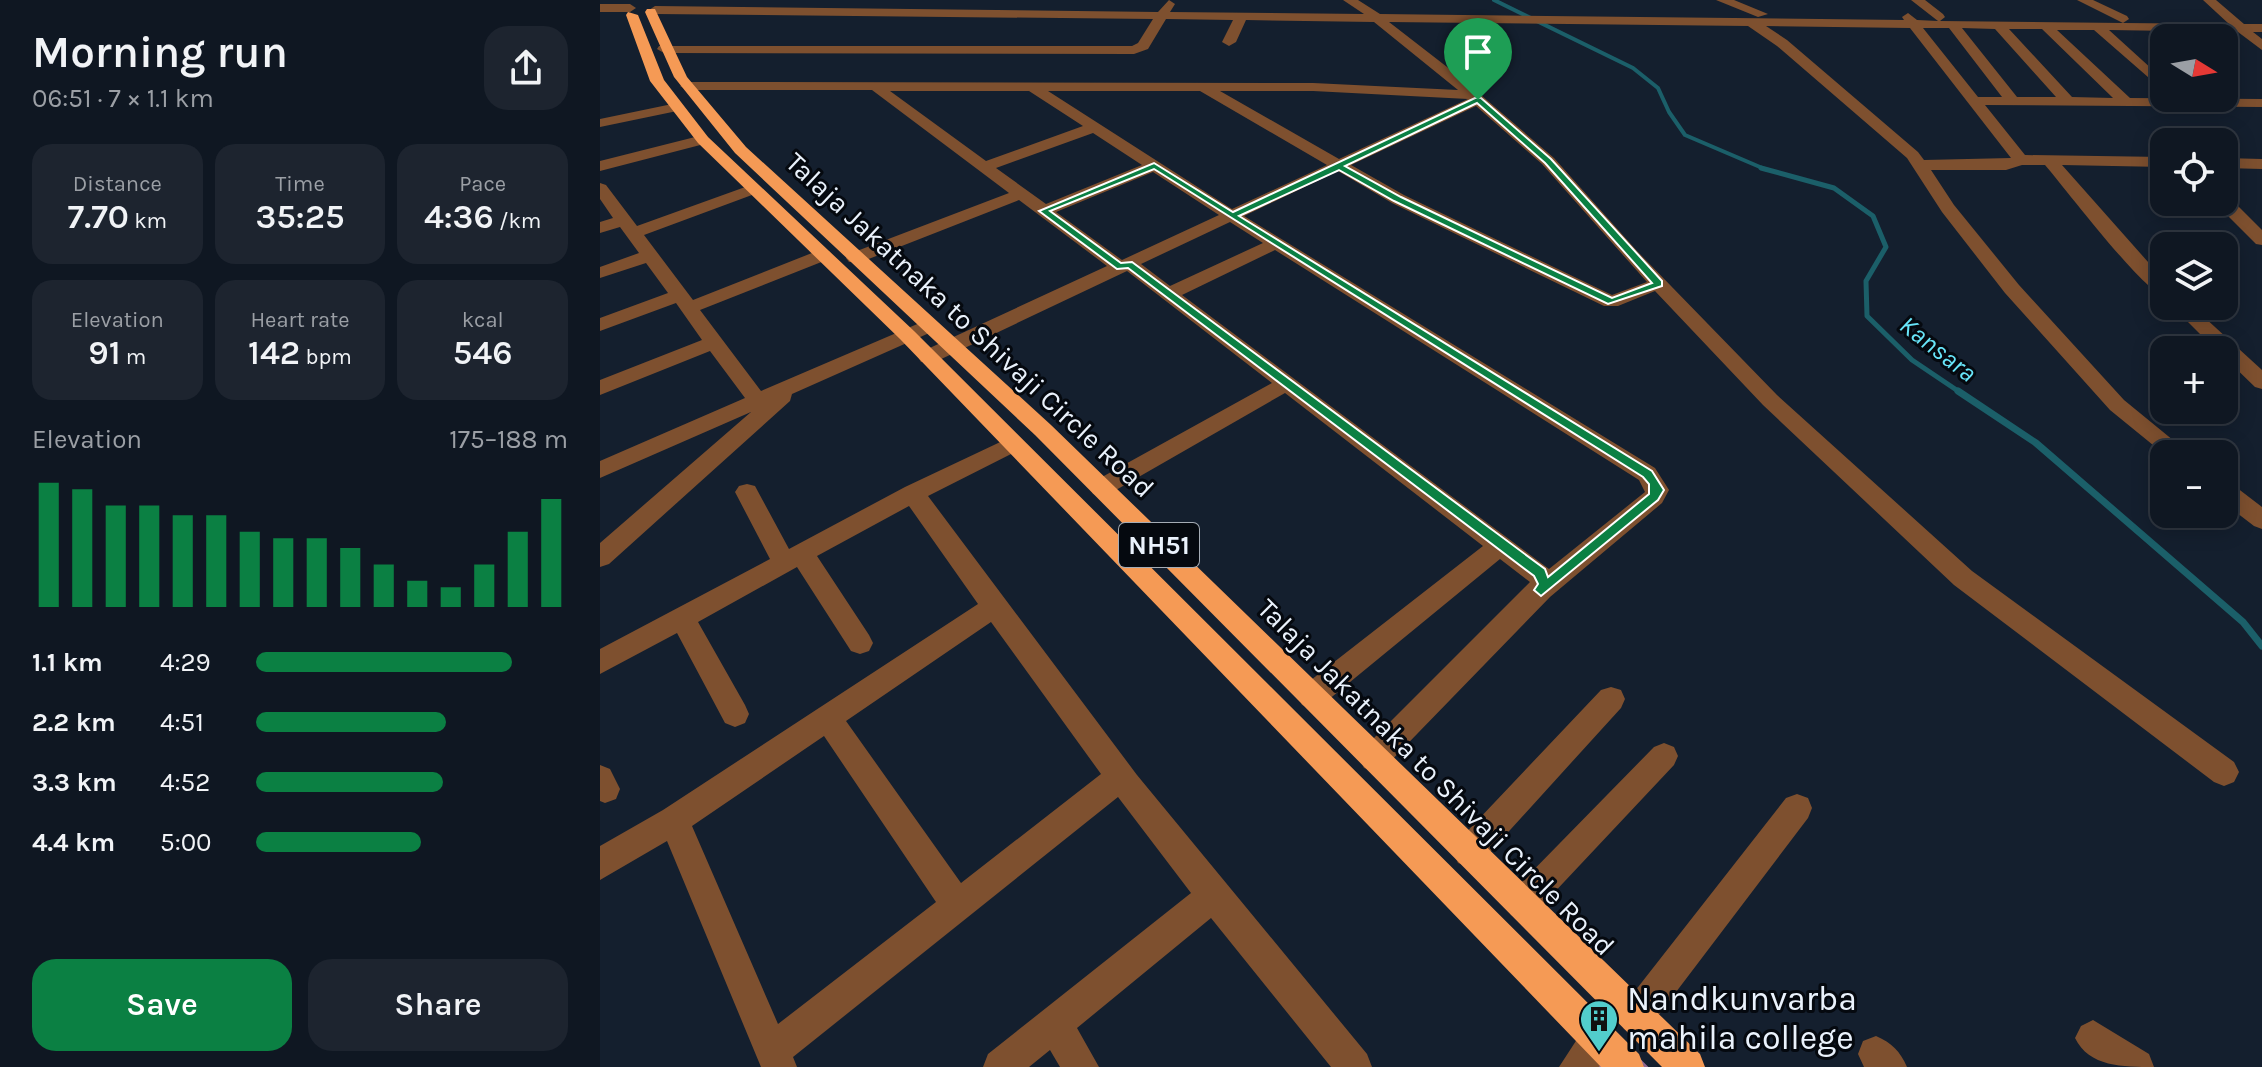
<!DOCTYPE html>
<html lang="en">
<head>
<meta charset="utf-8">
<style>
  :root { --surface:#0f1722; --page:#1d242f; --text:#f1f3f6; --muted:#9b9fa5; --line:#2f3640; --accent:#0b8043 }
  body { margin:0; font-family:Karla,sans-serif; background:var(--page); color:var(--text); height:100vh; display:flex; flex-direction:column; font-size:30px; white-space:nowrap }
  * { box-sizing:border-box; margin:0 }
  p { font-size:26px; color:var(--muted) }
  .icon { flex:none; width:44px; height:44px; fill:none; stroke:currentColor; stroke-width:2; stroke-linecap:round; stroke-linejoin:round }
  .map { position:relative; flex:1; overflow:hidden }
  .sheet { display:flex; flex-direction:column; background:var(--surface); width:600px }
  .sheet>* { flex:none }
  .needle { width:52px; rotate:101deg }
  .tools { position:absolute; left:1550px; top:24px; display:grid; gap:16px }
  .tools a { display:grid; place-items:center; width:88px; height:88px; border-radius:16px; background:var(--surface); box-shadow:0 4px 20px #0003,0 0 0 2px var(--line); font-size:40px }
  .pin { position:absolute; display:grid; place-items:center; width:68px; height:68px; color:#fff; margin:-82px -34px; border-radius:50% 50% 50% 0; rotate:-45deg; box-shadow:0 0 8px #0007 }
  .pin .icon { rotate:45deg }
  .round { display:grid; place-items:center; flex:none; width:84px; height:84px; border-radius:24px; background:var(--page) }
  .overview { display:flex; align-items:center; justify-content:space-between; height:136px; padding:0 32px }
  h1 { font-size:44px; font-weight:600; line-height:60px }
  .stats { display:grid; grid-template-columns:repeat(3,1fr); gap:12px; height:136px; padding:8px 32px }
  .stats div { display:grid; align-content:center; border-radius:20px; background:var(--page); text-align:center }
  .stats b { font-size:34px; font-weight:600 }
  .stats small { font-size:22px; font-weight:400 }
  .stats p { font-size:22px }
  .chart { height:224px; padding:16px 32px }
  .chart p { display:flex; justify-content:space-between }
  .chart svg { width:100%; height:144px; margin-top:8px; stroke:var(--accent); stroke-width:6 }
  .cta { display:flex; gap:16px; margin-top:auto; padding:16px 32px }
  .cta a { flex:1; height:92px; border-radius:24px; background:var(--accent); color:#fff; font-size:32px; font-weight:600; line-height:92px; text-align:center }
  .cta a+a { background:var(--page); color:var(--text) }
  ul { padding:0 32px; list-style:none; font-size:26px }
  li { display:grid; grid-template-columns:128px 96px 1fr; align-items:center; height:60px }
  li i { height:20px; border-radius:10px; background:var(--accent) }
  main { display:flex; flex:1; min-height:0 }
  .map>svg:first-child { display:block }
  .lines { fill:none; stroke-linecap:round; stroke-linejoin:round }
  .stream-far2 { stroke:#1b5f69; stroke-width:4 }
  .stream-far1 { stroke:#1b5f69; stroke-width:5 }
  .stream { stroke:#1b5f69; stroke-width:7 }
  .building { fill:#804e7c; stroke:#906890; stroke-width:2 }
  .minor { fill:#7e502f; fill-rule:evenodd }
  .highway { fill:#f59a55; fill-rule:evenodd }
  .route { fill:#0b8043; stroke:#fff; stroke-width:2; fill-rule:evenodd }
  .labels { text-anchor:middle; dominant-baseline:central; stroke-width:6; stroke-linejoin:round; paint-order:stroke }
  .far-water-label { font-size:26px; font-style:italic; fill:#68e6fa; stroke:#05090f }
  .shield { fill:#05090f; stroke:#a5acb5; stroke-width:2 }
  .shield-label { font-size:26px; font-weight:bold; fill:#eaf2fc }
  .street-label { font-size:28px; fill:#eaf2fc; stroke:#05090f }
  .near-poi-label { font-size:34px; fill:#eaf2fc; stroke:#05090f; text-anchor:start }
</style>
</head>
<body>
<main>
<section class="sheet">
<div class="overview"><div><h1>Morning run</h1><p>06:51 · 7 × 1.1 km</p></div><a class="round"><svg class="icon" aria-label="share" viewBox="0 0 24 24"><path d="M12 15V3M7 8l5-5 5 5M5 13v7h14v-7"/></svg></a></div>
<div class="stats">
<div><p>Distance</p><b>7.70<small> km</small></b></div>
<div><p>Time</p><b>35:25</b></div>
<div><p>Pace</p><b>4:36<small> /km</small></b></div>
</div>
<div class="stats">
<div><p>Elevation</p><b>91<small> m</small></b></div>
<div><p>Heart rate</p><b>142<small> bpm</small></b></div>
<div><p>kcal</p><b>546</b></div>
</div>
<div class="chart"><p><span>Elevation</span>175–188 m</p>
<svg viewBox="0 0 160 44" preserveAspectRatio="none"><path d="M5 44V6M15 44V8M25 44V13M35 44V13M45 44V16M55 44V16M65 44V21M75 44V23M85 44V23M95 44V26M105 44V31M115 44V36M125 44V38M135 44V31M145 44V21M155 44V11"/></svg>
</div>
<ul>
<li><b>1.1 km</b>4:29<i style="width:82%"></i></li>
<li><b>2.2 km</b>4:51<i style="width:61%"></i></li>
<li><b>3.3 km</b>4:52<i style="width:60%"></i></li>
<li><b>4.4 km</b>5:00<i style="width:53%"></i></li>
</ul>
<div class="cta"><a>Save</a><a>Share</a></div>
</section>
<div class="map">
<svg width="1662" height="1067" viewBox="0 0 1662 1067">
  <rect width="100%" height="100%" fill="#141f2e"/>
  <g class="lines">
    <path class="stream-far2" d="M894,0l139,68 25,20 11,24 16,23 82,35"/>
    <path class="stream-far1" d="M1161,168l73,20 39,28 13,31 -20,34 1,35 45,44 49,33"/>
    <path class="stream" d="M1358,391l78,52 207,179 19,24"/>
  </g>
  <path class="building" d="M980,1058h58l9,9h-74z"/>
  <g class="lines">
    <path class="minor" d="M569,0l6,4 -5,8 194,2 -21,-14h15l22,14 524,6 -2,-3 6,-4 9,7 21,1 -27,-21h14l18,14 2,3 -5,4 183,2 -46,-23h16l34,16 2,3 -6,4 106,1 -26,-24h13l28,24h18v8h-9l9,7v11l-24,-18 -129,-2 55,50v11l-70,-61h-37l73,68 132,1v8l-277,-2 40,50 139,2v10l-102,-2 102,115v16c-22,-6 -99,-108 -119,-131h-23l-16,5h-75l23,35 65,80 105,115 66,54h-26l-54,-44 -105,-117 -63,-81 -35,-54 -130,-112 -29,-20 -359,-4 71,55 94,81 83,93 140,144 195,176 262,191 5,10 -5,10 -10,4 -10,-4 -260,-197 -191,-180 -108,-114 -37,15h-14l-212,-103 -54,-32 -94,45 411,252 14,22 -7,13 -112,94 -166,171 -10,3 -10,-3 -5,-10 5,-10 166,-166 -30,-23 -178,146 -10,3 -10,-3 -4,-9 4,-9 181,-141 -198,-153 -176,101 -8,2 -8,-2 -3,-6 3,-6 179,-99 -145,-112 -192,91h-14l-3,-5 3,-5 186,-86 -88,-66 -158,62h-12l-3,-4 3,-4 160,-61 -137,-103h-185l-7,-4 7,-4 626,1 145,7 -84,-68 -128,-2 -10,22 -7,4 -7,-4 11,-22 -67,-1 -18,30 -14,5 -470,-1 -7,-4 2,-3h473l6,-3 15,-24 -498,-5 -6,-4 6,-4 503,6zM1166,26l144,2 101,130 -87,2 -6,-8 -131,-112zM1323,28h26l53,69h-24zM1362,28l33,1 61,68h-39zM1409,29h33l71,69 -41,-1zM290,91h139l54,35 -97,35zM448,91h152l127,74 -95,44zM620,91h93l155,8 -129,60zM876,106l66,58 105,118 -35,13 -208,-100 -53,-30zM493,133l49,32 -96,39 -50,-36zM553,172l66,43 -97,45 -66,-48zM630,222l33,21 -93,43 -29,-22zM675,250l364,230 6,12 -96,77 -367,-274z
      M1116,0h18l34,14 -10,3z
      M0,4h30l6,4 -6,4h-30z
      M77,103l5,1v6l-82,17v-8z
      M103,135l5,2v6l-108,28v-10z
      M1624,158l38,1v10l-38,-1z
      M0,183l6,2 31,41 111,-40h12v6l-116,43 49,65 124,-49h12l3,4 -3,4 -129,51 61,81 161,-69h14l3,4 -3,4 -144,64 -2,7 -181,163 -9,3v-24l151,-131 -151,66v-17l145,-63 -35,-47 -110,44v-15l102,-40 -26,-37 -76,28v-13l68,-25 -22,-30 -46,15v-11l39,-14 -19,-26 -20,6v-11l13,-4 -13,-19z
      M1624,197l6,1 32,32v15l-6,-1 -38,-38 -2,-4h8z
      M1572,306h20l70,64v19l-7,-2 -31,-30v-7h-8z
      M413,436l8,3 3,5 -3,5 -93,47 209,279 230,279 5,13h-41l-120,-149 -134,110 22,39h-39l-10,-17 -21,17h-46l5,-13 203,-161 -73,-96 -325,260 4,10h-36l-94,-226 -67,39v-34l63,-36 315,-206 -69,-98 -92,50 52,79 4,8 -4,8 -9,3 -9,-3 -54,-84 -99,55 47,83 4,9 -4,9 -10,4 -10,-4 -48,-90 -77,41v-25l170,-90 -35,-67 4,-6 8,-2 8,2 34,63 116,-62zM391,622l110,152 -140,109 -115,-162zM224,736l112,166 -158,122 -86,-198z
      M1624,482l8,2 30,23v22l-8,-3 -30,-23z
      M1011,687l10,3 4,9 -4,9 -141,155 -11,4 -11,-4 -5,-11 5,-11 143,-151z
      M1064,743l10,4 4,9 -4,9 -141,150 -11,5 -11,-5 -5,-11 5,-11 143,-146z
      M0,765l10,4 10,20 -4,10 -11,4 -5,-2z
      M1197,794l11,4 4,10 -4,10 -160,211 -12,5 -12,-5 -5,-12 5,-12 162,-207z
      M1493,1020l56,34 5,13c-31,0 -65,0 -79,-29l6,-12z
      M997,1021l12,6 6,12 -16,28h-40l26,-40z
      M1276,1036c16,7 24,15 31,31h-43l-6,-13 5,-13z"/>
    <path class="highway" d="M47,9h8l32,68 59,70 305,278 649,629 5,13h-43l-627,-632 -300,-282 -61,-76 -29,-65z
      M28,12l10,3 26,65 44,57 206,194 725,723 5,13h-43l-701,-728 -202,-196 -48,-62 -24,-66z"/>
  </g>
  <path class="route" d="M875,98h6l70,61 111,122v5l-54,18 -214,-103 -55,-31 -100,46 413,255 12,19 -6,10 -117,96 -7,-6 4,-6 -4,-8 -406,-308 -11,1 -78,-58 115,-48 79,49zM877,103l68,60 107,120 -40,15 -211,-101 -56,-31zM554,169l489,308 6,7v10l-101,83 -3,-8 -413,-307 -11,1 -71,-52z"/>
  <defs>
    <g id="building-pin" transform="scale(2)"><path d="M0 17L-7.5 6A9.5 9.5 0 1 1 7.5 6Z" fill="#52cdcc" stroke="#05090f"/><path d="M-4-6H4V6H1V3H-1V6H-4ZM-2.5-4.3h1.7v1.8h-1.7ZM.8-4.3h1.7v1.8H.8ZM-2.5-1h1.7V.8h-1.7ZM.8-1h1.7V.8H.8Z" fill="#111"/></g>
  </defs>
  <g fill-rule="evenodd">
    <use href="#building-pin" x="999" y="1019"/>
  </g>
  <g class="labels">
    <g class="far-water-label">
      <text transform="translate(1338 349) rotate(38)">Kansara</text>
    </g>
    <rect class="shield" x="519" y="523" width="80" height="44" rx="6"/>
    <g class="shield-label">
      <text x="559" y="545">NH51</text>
    </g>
    <g class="street-label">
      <text transform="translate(370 325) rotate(43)">Talaja Jakatnaka to Shivaji Circle Road</text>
      <text transform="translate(836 777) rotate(45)">Talaja Jakatnaka to Shivaji Circle Road</text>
    </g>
    <g class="near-poi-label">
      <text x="1027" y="999">Nandkunvarba<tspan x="1027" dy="39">mahila college</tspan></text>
    </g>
  </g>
</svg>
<div class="tools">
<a><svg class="needle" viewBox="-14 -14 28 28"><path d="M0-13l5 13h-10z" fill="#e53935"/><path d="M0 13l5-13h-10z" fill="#9b9fa5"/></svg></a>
<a><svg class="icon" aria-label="locate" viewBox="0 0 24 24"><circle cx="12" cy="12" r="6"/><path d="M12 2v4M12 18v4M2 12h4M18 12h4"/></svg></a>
<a><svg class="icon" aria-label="layers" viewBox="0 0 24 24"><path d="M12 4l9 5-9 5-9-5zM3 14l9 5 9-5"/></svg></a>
<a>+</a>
<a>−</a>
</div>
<div class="pin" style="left:878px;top:100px;background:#1e9e55"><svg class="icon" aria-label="arrive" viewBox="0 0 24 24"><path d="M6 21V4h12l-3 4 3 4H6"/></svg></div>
</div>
</main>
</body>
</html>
